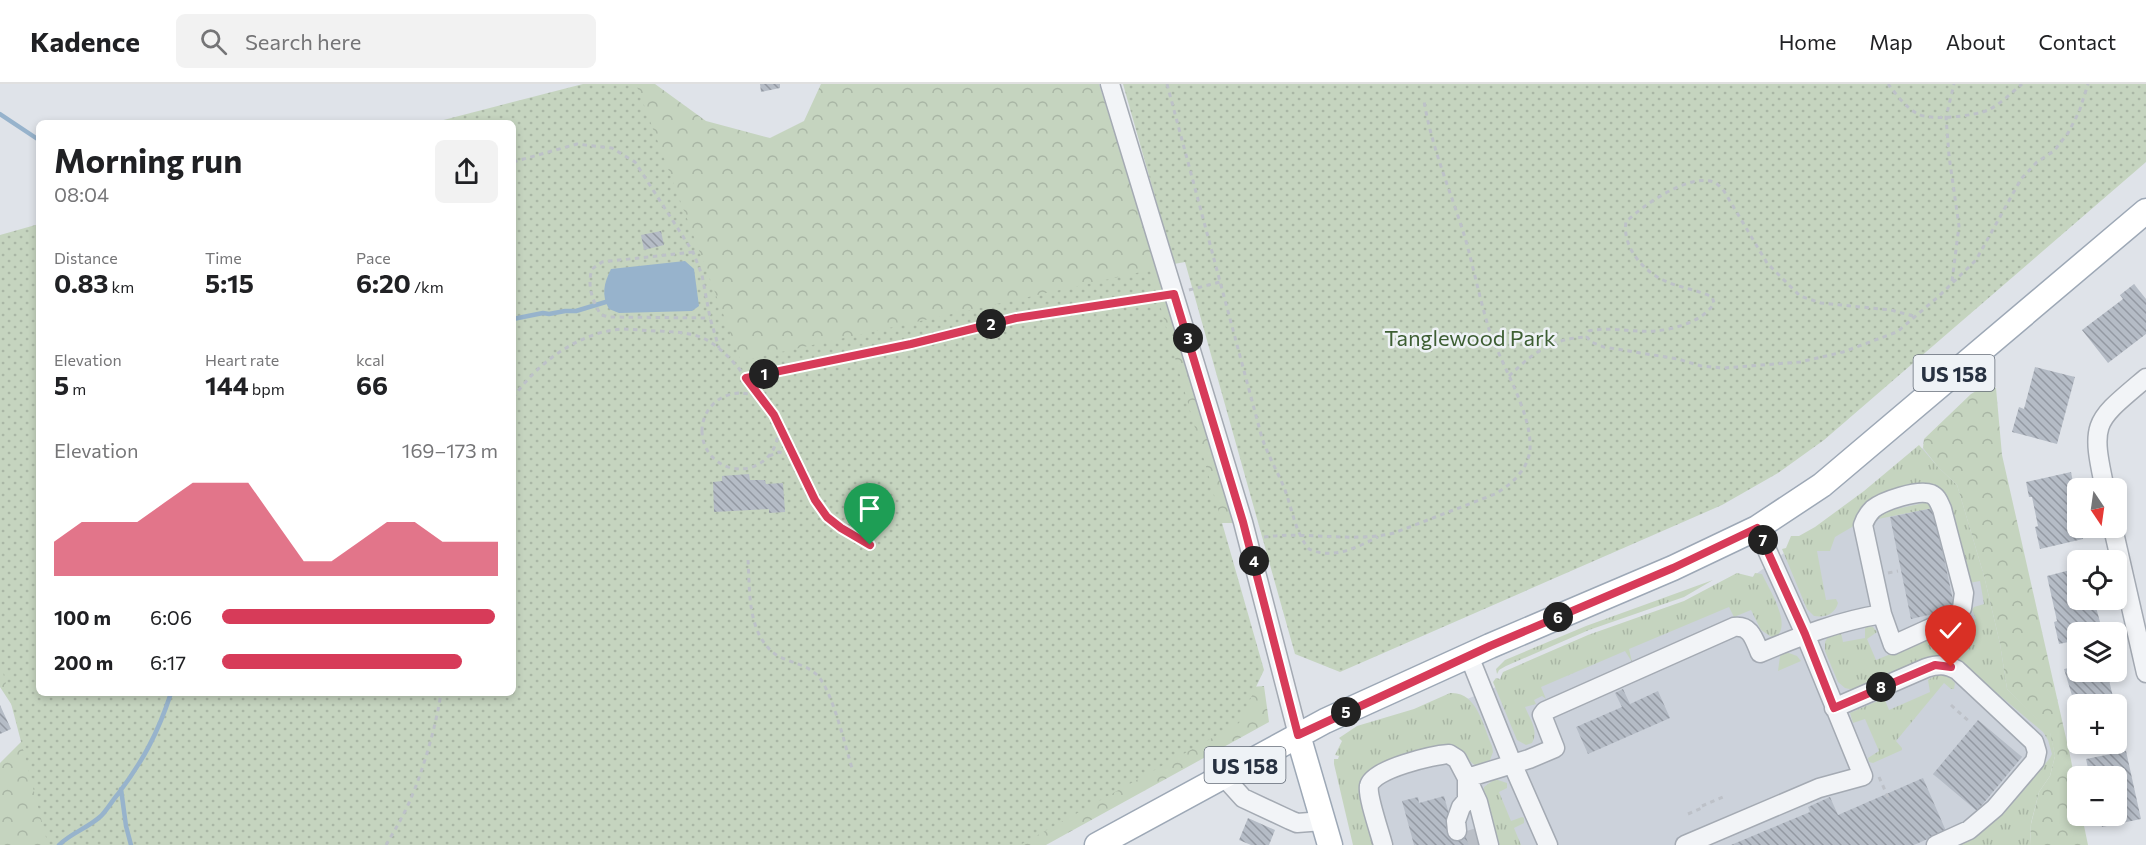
<!DOCTYPE html>
<html lang="en">
<head>
<meta charset="utf-8">
<style>
  :root { --surface:#fff; --page:#f2f2f2; --text:#202124; --muted:#757577; --line:#e0e0e0; --accent:#d73b59 }
  body { margin:0; font-family:Commissioner,sans-serif; background:var(--page); color:var(--text); height:100vh; display:flex; flex-direction:column; font-size:22px; white-space:nowrap }
  * { box-sizing:border-box; margin:0 }
  p { font-size:20px; color:var(--muted) }
  .icon { flex:none; width:33px; height:33px; fill:none; stroke:currentColor; stroke-width:2; stroke-linecap:round; stroke-linejoin:round }
  .map { position:relative; flex:1; overflow:hidden }
  .sheet { position:absolute; left:36px; top:36px; width:480px; height:576px; display:flex; flex-direction:column; background:var(--surface); border-radius:9px; box-shadow:0 3px 9px #0003 }
  .sheet>* { flex:none }
  .needle { width:39px; rotate:167deg }
  .fabs { position:absolute; left:2067px; top:394px; display:grid; gap:12px }
  .fabs a { display:grid; place-items:center; width:60px; height:60px; border-radius:9px; background:var(--surface); box-shadow:0 3px 9px #0003; font-size:30px }
  .pin { position:absolute; display:grid; place-items:center; width:51px; height:51px; color:#fff; margin:-62px -26px; border-radius:50% 50% 50% 0; rotate:-45deg; box-shadow:0 0 6px #0007 }
  .pin .icon { rotate:45deg }
  .km { position:absolute; width:30px; height:30px; margin:-15px; border-radius:50%; background:#222; color:#fff; font-size:16px; line-height:30px; text-align:center }
  .round { display:grid; place-items:center; flex:none; width:63px; height:63px; border-radius:9px; background:var(--page) }
  .overview { display:flex; align-items:center; justify-content:space-between; height:102px; padding:0 18px }
  h1 { font-size:33px; font-weight:700; line-height:45px }
  .figures { display:grid; grid-template-columns:repeat(3,1fr); gap:9px; height:102px; padding:6px 18px }
  .figures div { display:grid; align-content:center }
  .figures b { font-size:26px; font-weight:700 }
  .figures small { font-size:16px; font-weight:400 }
  .figures p { font-size:16px }
  .chart { height:168px; padding:12px 18px }
  .chart p { display:flex; justify-content:space-between }
  .chart svg { width:100%; height:108px; margin-top:6px; fill:var(--accent); opacity:.7 }
  ul { padding:0 18px; list-style:none; font-size:20px }
  li { display:grid; grid-template-columns:96px 72px 1fr; align-items:center; height:45px }
  li i { height:15px; border-radius:8px; background:var(--accent) }
  header { display:flex; align-items:center; gap:36px; box-sizing:border-box; height:84px; padding:0 30px; background:var(--surface); border-bottom:2px solid var(--line) }
  header strong { font-size:28px }
  nav { display:flex; gap:33px; margin-inline-start:auto; font-size:21px }
  .search { width:420px; height:54px; background:var(--page); display:flex; align-items:center; gap:15px; box-sizing:border-box; padding:0 21px; border-radius:9px; color:var(--muted); font-size:22px }
  .map>svg:first-child { display:block }
  .built { fill:#ccd2db }
  .grass { fill:url(#grass-tufts) }
  .forest { fill:url(#forest-crowns) }
  .park { fill:url(#park-dots) }
  .water { fill:#97b3cc }
  .lines { fill:none; stroke-linecap:round; stroke-linejoin:round }
  .stream { stroke:#97b3cc; stroke-width:4.5 }
  .building { fill:url(#building-back-hatch) }
  .minor-tunnel { stroke:#babfc7; stroke-width:18; stroke-dasharray:18 9; stroke-linecap:butt }
  .minor-casing { stroke:#a4aab3; stroke-width:21 }
  .major-casing { stroke:#9da8b6; stroke-width:27 }
  .path { stroke:#bdc1c8; stroke-width:3; stroke-dasharray:4.5 4.5; stroke-linecap:butt }
  .minor { stroke:#f2f4f7; stroke-width:18 }
  .major { stroke:#fff; stroke-width:24 }
  .route-casing { stroke:#fff; stroke-width:12 }
  .route { stroke:#d73b59; stroke-width:8 }
  .labels { text-anchor:middle; dominant-baseline:central; stroke-width:5; stroke-linejoin:round; paint-order:stroke }
  .shield { fill:#eef2f6; stroke:#636b77; stroke-width:1.5 }
  .shield-label { font-size:21px; font-weight:bold; fill:#273141 }
  .park-label { font-size:22px; fill:#3d5e33; stroke:#eef2f6 }
</style>
</head>
<body>
<header>
<strong>Kadence</strong>
<div class="search"><svg class="icon" aria-label="search" viewBox="0 0 24 24"><circle cx="10" cy="10" r="6"/><path d="M15 15l6 6"/></svg>Search here</div>
<nav><a>Home</a><a>Map</a><a>About</a><a>Contact</a></nav>
</header>
<div class="map">
<svg width="2146" height="761" viewBox="0 0 2146 761">
  <defs>
    <pattern id="grass-tufts" width="24" height="20" patternUnits="userSpaceOnUse" patternTransform="scale(1.5)"><rect width="24" height="20" fill="#c5d4bf"/><path d="M3 7l-1-3M5 7V3M7 7l1-3M15 17l-1-3M17 17v-4M19 17l1-3" fill="none" stroke="#a9b6a5"/></pattern>
    <pattern id="forest-crowns" width="20" height="18" patternUnits="userSpaceOnUse" patternTransform="scale(1.5)"><rect width="20" height="18" fill="#c5d4bf"/><path d="M2 6a3 3 0 1 1 6 0M12 15a3 3 0 1 1 6 0" fill="none" stroke="#a9b6a5"/></pattern>
    <pattern id="park-dots" width="8" height="8" patternUnits="userSpaceOnUse" patternTransform="scale(1.5)"><rect width="8" height="8" fill="#c5d4bf"/><path d="M2 2h.1M6 6h.1" fill="none" stroke="#a9b6a5" stroke-width="1.8" stroke-linecap="round"/></pattern>
    <pattern id="building-back-hatch" width="6" height="6" patternUnits="userSpaceOnUse" patternTransform="scale(1.5)"><rect width="6" height="6" fill="#b5bcc6"/><path d="M-1 5l2 2M0 0l6 6M5-1l2 2" fill="none" stroke="#9399a2"/></pattern>
  </defs>
  <rect width="100%" height="100%" fill="#dfe3e9"/>
  <path class="built" d="M1923,364l15,19 19,18 27,91 16,68 7,45 43,43 5,24 -71,89h-624l-10,-97 393,-164z"/>
  <path class="grass" d="M1919,361l19,22 19,18 27,91 16,68 7,45 43,43 5,24 -5,20 -11,16 -8,31 -1,22h-71c40,-19 63,-54 91,-87l2,-4 -4,-14 -5,-8 -84,-71 -10,-4h-14l-81,33 -9,-2 -7,-6 -13,-31v-9l4,-7 12,-2 2,9 22,-4v-10l4,-2 4,1 4,5 -10,7 9,21 100,-41 -4,-9 2,-3 10,-3 -4,-23 -11,2 -24,-87 -3,-5 -9,-6 -70,26 -11,16 -17,10 -5,14h-13l9,49 10,-1 2,4c-3,11 -13,15 -24,13l-7,-7 -25,-60 4,-1 5,-12h8l16,-9 49,-36z
    M1928,418l5,6 -60,12 5,-7z
    M1737,489l16,4 2,-4 7,1c7,15 33,55 11,64l-12,-8 -10,-20 -17,7 -5,-10 -100,42 3,13 -7,-11 -84,36 5,12 -4,-3 -8,4 2,4 -11,3c5,12 14,24 7,36l-6,2 -9,-5 -24,-58 3,-4 4,1 3,-7 85,-37 96,-34z
    M1713,496l-29,17 -95,33 -83,36 -7,4 -2,4 -1,-5 9,-9 81,-34z
    M1786,568l11,4 4,5 -23,10 2,-15z
    M1938,590l9,1 8,8 -1,6h-3l-7,-6 -48,58 6,7v2l-29,13 -4,-1 -1,-4 11,-7 -14,-32 -12,4 -3,-10 32,-14 3,1 4,10 41,-18 -2,-12z
    M1450,609c27,-2 33,33 42,53l1,6 -3,8 -13,6c-9,-3 -9,-13 -17,-17 -16,-10 -62,9 -80,14 -6,4 -15,9 -19,16 -7,13 8,51 12,66h-20l-19,-81v-5h4l1,-3 -4,-1 7,-14 -3,-3 18,-12 57,-17z
    M1495,695l12,4v5l-8,4 12,29 11,-4 2,1v5l-10,5 7,17h-25l-13,-49 1,-9z"/>
  <path class="forest" d="M591,0h64l51,37 64,17 34,-17 17,-37h278l96,303 38,136h-107l72,168 66,-5 5,36 -223,123h-1046v-82l30,-30 -30,-46v-452l39,458h474v-570z
    M1988,300l8,4 6,67 69,305 6,33 1,23h4l6,29h-58l1,-21 8,-32 11,-16 5,-20 -5,-23 -43,-44 -7,-45 -16,-68 -27,-91 -19,-18 -15,-19 1,-9 47,-45z"/>
  <path class="park" d="M583,0h53l105,277 409,-91 114,400 -25,53 -219,122h-972l-48,-184v-426l39,-11v469h474v-570h-81z
    M1123,0h1023v78l-322,278 -46,33 -56,32 -382,167 -45,-18 -110,-392 -11,2z"/>
  <path class="water" d="M685,177l9,8 5,37 -7,5 -73,2 -10,-4c-8,-14 -5,-26 2,-40z"/>
  <g class="lines">
    <path class="stream" d="M0,30l39,26
      M513,235l30,-6 6,1 16,-3h11l33,-10
      M121,705l5,37 5,19
      M59,761c12,-12 29,-17 42,-29 6,-6 11,-15 17,-22 25,-33 40,-61 53,-101"/>
  </g>
  <path class="building" d="M760,0h20v4l-19,4z
    M661,147l3,14 -20,5 -3,-15z
    M2134,200l12,15v35l-38,29 -26,-33 41,-31 -3,-4z
    M2035,283l40,10 -18,67 -45,-12 7,-25 5,2z
    M2071,388l3,15 -5,1 9,33v7h2l3,11 -43,10 -5,-22 3,-1 -6,-29h-3l-3,-15z
    M749,390l1,6h15l1,4 17,-1 2,29 -16,1v-4l-55,3 -1,-30 9,-1v-5z
    M1933,424l22,101 -44,10 -21,-102z
    M2078,484v32h16l9,33h-25v7l-19,4 -5,-22 3,-1 -10,-45z
    M2078,582v6h29l8,33h-37l-1,7 -13,-43z
    M1623,605l7,15 28,-13 12,27 -82,36 -12,-27 46,-20 -7,-14z
    M0,621l11,24 -11,5z
    M2116,623h4l3,13 -5,1 3,9 -5,1z
    M1978,636l44,37 -45,54 -44,-37z
    M2126,667l15,68 -39,8 -1,-4 -5,2 -2,-9h22v-39h-26l-4,-18z
    M1923,694l23,53 -32,14h-183l79,-33 -2,-5 22,-10 8,18z
    M1444,712l10,36 4,3 26,-8 5,18h-75l-12,-44 16,-4 1,6z
    M1248,734l27,12 -6,15h-18l-12,-5z"/>
  <g class="lines">
    <path class="minor-tunnel" d="M1473,745l5,16"/>
    <g class="minor-casing">
      <path id="minor" d="M1110,0l133,438 55,213
        M2105,405c-15,-68 -11,-67 41,-111
        M2113,444l33,145
        M1469,572l43,107 36,82
        M1834,624l92,-40c12,-4 20,-4 31,2l77,72 3,10 -2,9 -40,47 -26,22 -33,15
        M1224,693l19,21 47,22 7,3 26,-2
        M1467,694l11,24 11,43
        M1457,747l-1,-10 5,-14 6,-7v-20
        M1383,761c-3,-12 -16,-49 -14,-59 3,-17 65,-31 80,-32l8,5 10,19 62,-19 26,-11 -13,-33 3,-4 189,-84c17,-2 20,12 26,26 40,-17 79,-32 122,-39l11,31 64,-29 5,-8 2,-15 -22,-84c-3,-6 -4,-12 -11,-15 -13,-5 -48,7 -58,15 -5,5 -8,10 -10,16l19,89
        M1685,761l134,-57 44,-12 -58,-142 -48,-106"/>
    </g>
    <g class="major-casing">
      <path id="major" d="M1298,651l32,110
        M1097,761l228,-124 165,-75 183,-78 84,-40 65,-43 324,-274"/>
    </g>
    <path class="path" d="M1167,0l95,354c6,17 14,31 21,47 9,21 11,46 26,64 24,11 46,-1 69,-12
      M1888,0c8,10 18,24 30,30 13,7 57,2 70,-4 13,-6 23,-17 34,-26
      M513,78l64,-18 35,4 23,14 58,90 9,23 8,43 9,30
      M693,168l-91,10 -10,7c-5,17 0,31 9,46l8,2 101,1
      M1952,197l7,-55 -10,-70 -3,-39 8,-33
      M1189,206l31,-8
      M1913,232l-22,-6 -70,-7 -21,-7 -33,-33 -43,-72c-3,-3 -6,-7 -10,-9 -25,-9 -71,23 -88,40 -4,24 16,48 37,58 16,8 33,9 49,17l2,6c-10,18 -39,26 -58,28 -23,2 -45,-5 -67,0l-2,6 4,5 13,5 74,12 23,7 23,2 76,-6 43,-10 54,-20 42,-36 37,-36 45,-81 16,-17 17,-11 14,-18 11,-21 9,-28
      M1509,292c24,-23 43,-38 78,-39
      M746,294l165,-35 105,-25 143,-22
      M702 347a38 38 0 1 1 76 0a38 38 0 1 1-76 0Z
      M513,314c24,-35 66,-66 109,-69 12,0 24,2 36,2 16,1 31,1 45,7 25,12 44,41 60,62
      M779,339c12,26 30,73 48,93 11,13 29,21 43,29
      M769,372l10,-4 15,5
      M1264,453c43,-6 88,6 130,-4l101,-39c17,-10 33,-24 35,-45 2,-37 -29,-84 -41,-120 -9,-29 -15,-59 -23,-88 -14,-47 -34,-91 -42,-140
      M748,476c2,31 -1,73 27,94 12,8 30,10 41,20 16,14 29,72 36,94
      M1888,489l10,-2
      M1951,621l20,18
      M1879,693l9,20
      M1702,722l21,-9
      M1688,730l14,-6
      M386,761c5,-9 11,-18 16,-28 17,-31 34,-89 39,-124"/>
    <use href="#minor" class="minor"/>
    <use href="#major" class="major"/>
  </g>
  <g class="lines">
    <g class="route-casing">
      <path id="route" d="M870,461l-29,-17 -14,-11 -12,-17 -41,-85 -28,-37 165,-34 105,-26 158,-24 69,228 55,213 192,-89 183,-78 84,-40 48,106 29,74 101,-43 16,2"/>
    </g>
    <use href="#route" class="route"/>
  </g>
  <g class="labels">
    <g class="shield">
      <rect x="1913.5" y="271" width="81" height="36" rx="4.5"/>
      <rect x="1204.5" y="663" width="81" height="36" rx="4.5"/>
    </g>
    <g class="shield-label">
      <text x="1954" y="289">US 158</text>
      <text x="1245" y="681">US 158</text>
    </g>
    <g class="park-label">
      <text x="1470" y="253">Tanglewood Park</text>
    </g>
  </g>
</svg>
<div class="fabs">
<a><svg class="needle" viewBox="-14 -14 28 28"><path d="M0-13l5 13h-10z" fill="#e53935"/><path d="M0 13l5-13h-10z" fill="#757577"/></svg></a>
<a><svg class="icon" aria-label="locate" viewBox="0 0 24 24"><circle cx="12" cy="12" r="6"/><path d="M12 2v4M12 18v4M2 12h4M18 12h4"/></svg></a>
<a><svg class="icon" aria-label="layers" viewBox="0 0 24 24"><path d="M12 4l9 5-9 5-9-5zM3 14l9 5 9-5"/></svg></a>
<a>+</a>
<a>−</a>
</div>
<div class="pin" style="left:870px;top:461px;background:#1e9e55"><svg class="icon" aria-label="arrive" viewBox="0 0 24 24"><path d="M6 21V4h12l-3 4 3 4H6"/></svg></div>
<div class="pin" style="left:1951px;top:583px;background:#d93025"><svg class="icon" aria-label="check" viewBox="0 0 24 24"><path d="M5 12l5 5 9-10"/></svg></div>
<b class="km" style="left:764px;top:290px">1</b>
<b class="km" style="left:991px;top:240px">2</b>
<b class="km" style="left:1188px;top:254px">3</b>
<b class="km" style="left:1254px;top:477px">4</b>
<b class="km" style="left:1346px;top:628px">5</b>
<b class="km" style="left:1558px;top:533px">6</b>
<b class="km" style="left:1763px;top:456px">7</b>
<b class="km" style="left:1881px;top:603px">8</b>
<section class="sheet">
<div class="overview"><div><h1>Morning run</h1><p>08:04</p></div><a class="round"><svg class="icon" aria-label="share" viewBox="0 0 24 24"><path d="M12 15V3M7 8l5-5 5 5M5 13v7h14v-7"/></svg></a></div>
<div class="figures">
<div><p>Distance</p><b>0.83<small> km</small></b></div>
<div><p>Time</p><b>5:15</b></div>
<div><p>Pace</p><b>6:20<small> /km</small></b></div>
</div>
<div class="figures">
<div><p>Elevation</p><b>5<small> m</small></b></div>
<div><p>Heart rate</p><b>144<small> bpm</small></b></div>
<div><p>kcal</p><b>66</b></div>
</div>
<div class="chart"><p><span>Elevation</span>169–173 m</p>
<svg viewBox="0 0 160 44" preserveAspectRatio="none"><path d="M0 44V30L10 22L20 22L30 22L40 14L50 6L60 6L70 6L80 22L90 38L100 38L110 30L120 22L130 22L140 30L150 30L160 30V44z"/></svg>
</div>
<ul>
<li><b>100 m</b>6:06<i style="width:99%"></i></li>
<li><b>200 m</b>6:17<i style="width:87%"></i></li>
</ul>
</section>
</div>
</body>
</html>
